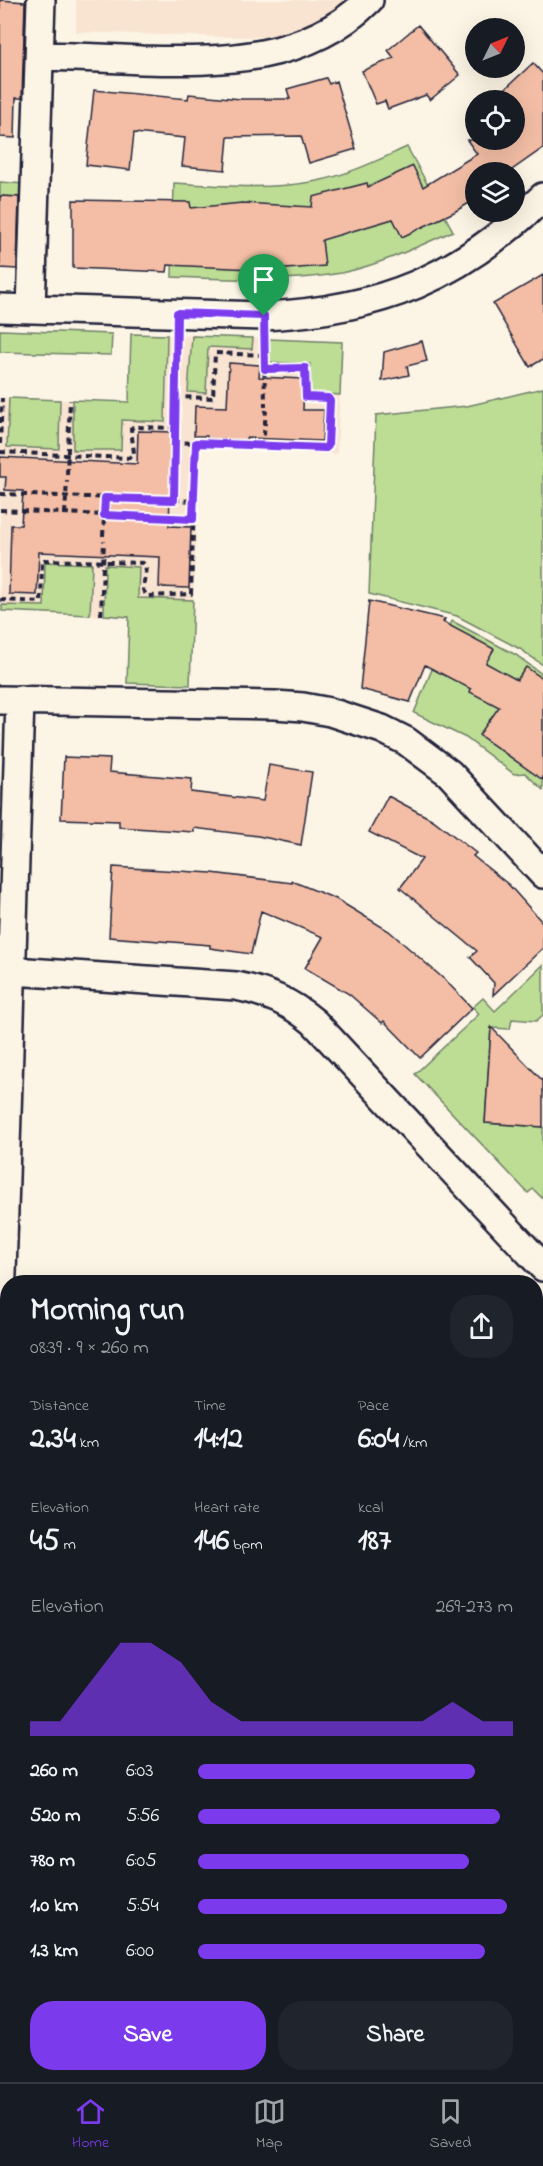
<!DOCTYPE html>
<html lang="en">
<head>
<meta charset="utf-8">
<style>
  :root { --surface:#171b24; --page:#20242c; --text:#f1f3f6; --muted:#9ea1a6; --line:#363941; --accent:#7c3aed }
  body { margin:0; font-family:"Indie Flower",sans-serif; background:var(--page); color:var(--text); height:100vh; display:flex; flex-direction:column; font-size:22px; white-space:nowrap }
  * { box-sizing:border-box; margin:0 }
  p { font-size:20px; color:var(--muted) }
  .icon { flex:none; width:33px; height:33px; fill:none; stroke:currentColor; stroke-width:2; stroke-linecap:round; stroke-linejoin:round }
  .map { position:relative; flex:1; overflow:hidden }
  .sheet { position:absolute; left:0px; top:1275px; width:543px; height:807px; display:flex; flex-direction:column; background:var(--surface); border-radius:24px 24px 0 0; box-shadow:0 6px 24px #0002 }
  .sheet>* { flex:none }
  .needle { width:39px; rotate:47deg }
  .controls { position:absolute; left:465px; top:18px; display:grid; gap:12px }
  .controls a { display:grid; place-items:center; width:60px; height:60px; border-radius:50%; background:var(--surface); box-shadow:0 6px 24px #0002; font-size:30px }
  .pin { position:absolute; display:grid; place-items:center; width:51px; height:51px; color:#fff; margin:-62px -26px; border-radius:50% 50% 50% 0; rotate:-45deg; box-shadow:0 0 6px #0007 }
  .pin .icon { rotate:45deg }
  .round { display:grid; place-items:center; flex:none; width:63px; height:63px; border-radius:24px; background:var(--page) }
  .head { display:flex; align-items:center; justify-content:space-between; height:102px; padding:0 30px }
  h1 { font-size:33px; font-weight:800; line-height:45px }
  .metrics { display:grid; grid-template-columns:repeat(3,1fr); gap:9px; height:102px; padding:6px 30px }
  .metrics div { display:grid; align-content:center }
  .metrics b { font-size:30px; font-weight:800 }
  .metrics small { font-size:16px; font-weight:400 }
  .metrics p { font-size:16px }
  .chart { height:168px; padding:12px 30px }
  .chart p { display:flex; justify-content:space-between }
  .chart svg { width:100%; height:108px; margin-top:6px; fill:var(--accent); opacity:.7 }
  .cta { display:flex; gap:12px; margin-top:auto; padding:12px 30px }
  .cta a { flex:1; height:69px; border-radius:24px; background:var(--accent); color:#fff; font-size:24px; font-weight:800; line-height:69px; text-align:center }
  .cta a+a { background:var(--page); color:var(--text) }
  ul { padding:0 30px; list-style:none; font-size:20px }
  li { display:grid; grid-template-columns:96px 72px 1fr; align-items:center; height:45px }
  li i { height:15px; border-radius:8px; background:var(--accent) }
  .tabs { display:flex; justify-content:space-around; align-items:center; height:84px; border-top:2px solid var(--line); background:var(--surface); font-size:16px; color:var(--muted) }
  .tabs a { display:grid; justify-items:center; gap:3px }
  .tabs .active { color:var(--accent) }
  .map>svg:first-child { display:block }
  .built { fill:#f9e4d2 }
  .green { fill:#bddd95; stroke:#708068; stroke-width:1.5 }
  .building { fill:#f3bea5; stroke:#22223b; stroke-width:1.5 }
  .lines { fill:none; stroke-linecap:round; stroke-linejoin:round }
  .minor-casing { stroke:#22223b; stroke-width:32 }
  .path { stroke:#22223b; stroke-width:4; stroke-dasharray:6 4.5; stroke-linecap:butt }
  .minor { stroke:#fcf5e5; stroke-width:27 }
  .route-casing { stroke:#fff; stroke-width:12 }
  .route { stroke:#7c3aed; stroke-width:8 }
</style>
</head>
<body>
<div class="map">
<svg width="543" height="2082" viewBox="0 0 543 2082">
  <rect width="100%" height="100%" fill="#fcf5e5"/>
  <filter id="ink" filterUnits="userSpaceOnUse"><feTurbulence type="fractalNoise" baseFrequency=".0167" numOctaves="2"/><feDisplacementMap in="SourceGraphic" scale="12" xChannelSelector="R" yChannelSelector="G"/><feConvolveMatrix kernelMatrix="1 2 1 2 8 2 1 2 1" color-interpolation-filters="sRGB"/></filter>
  <g filter="url(#ink)">
    <path class="built" d="M76,0h286l-75,37h-65l-146,-5z
      M167,335l175,7 -5,112 -137,-7 -8,173 -192,-9v-213l130,4 35,19z
      M0,1783l8,2v289h528v-245h7v253h-543z"/>
    <path class="green" d="M407,147l46,84c-36,16 -73,34 -112,42 -55,10 -113,6 -169,4l2,-94c47,3 96,7 143,-2 31,-6 61,-21 90,-34z
      M0,182l24,2 -1,13 -23,-1z
      M0,330l112,4 -1,21 -111,-3z
      M131,334l36,1 -2,87 -43,-2 -1,30h-48v-50l56,2z
      M192,336l61,2 -1,11 -44,-2 -2,46 -18,-1z
      M269,339l73,3 -2,53 -31,-2 1,-29 -43,-2z
      M543,388v277l-23,-16 -63,-33 -88,-22 7,-179 91,-9z
      M9,398l51,2 -1,49 -52,-2z
      M45,562l47,2 -2,51 -88,-4v-6l42,1z
      M105,565l34,2 -1,31 55,2 -3,85 -63,-2 2,-66 -25,-2z
      M452,621l64,34 27,20v115l-18,-17 -11,1 -48,-36 -52,-25z
      M543,965v50l-7,6 -24,-2 -2,10 -19,-1 -6,95 58,4v72l-10,-10 -5,4 -113,-119 64,-60 -6,-7 10,-9 12,13z
      M0,1317l8,43 -1,70 -7,6z
      M543,1452v144l-7,-1v-137z
      M0,1574l7,4v109l-7,-3z
      M536,1628l7,1v102h-7z"/>
    <path class="building" d="M0,0l25,2 -3,96h-6l-1,40 -15,-1z
      M418,25l42,50 -30,25 -4,-5 -38,14 -3,-8 -9,3 -14,-33 32,-13 -6,-8z
      M533,63l10,11v74l-34,24h-33v27l-22,13 -52,25 -9,-18 -71,21 3,26 -52,4 -105,-5 -1,7 -94,-4v-68l117,2 1,6 51,-5 70,4 1,-10 54,-14 1,4 45,-21 10,21 54,-33 -10,-14h47v-40h-21z
      M326,78l3,6 7,-3 20,68 -47,14 -8,-27 -73,1 -3,33 -43,-4 3,-28 -51,-5 -4,37 -44,-5 8,-75 94,9 1,-5 52,5h49l-3,-10z
      M0,196l19,1 -2,72 -17,-1z
      M543,275v84l-13,8 -37,-63z
      M422,341l5,20 -20,5 2,9 -27,6 2,-29z
      M229,363l31,2 -1,12 45,2 -1,31h21l-2,31 -76,-3v3l-39,-2v-3h-13l1,-30 32,1z
      M138,431l34,1 -3,94 22,1 -2,61 -30,-1 1,-30 -121,-5 -2,43 -28,-1 2,-69h10l2,-34 -18,-1 1,-13h-6v-20l137,7z
      M369,601l76,18 -2,3 51,27 -8,14 31,17 9,-13 17,12v101l-64,-45 20,-28 -29,-15 1,-3 -46,-24 -15,37 -50,-13z
      M64,757l46,2 -1,13 83,7 -1,13 72,9 6,-36 43,7 -11,73 -43,-9 -64,-8v4l-75,-5v-6l-58,-2z
      M388,796l45,24 43,33 -3,3 36,29 34,38v25l-50,47 1,-12 -24,-26 7,-6 -77,-63 22,-29 -53,-27z
      M113,867l99,6 80,10v-2l44,18 53,32 56,49 27,28 -52,50 -36,-37 -2,2 -33,-29 -44,-26 18,-31 -62,-26 -10,43 -41,-6v-3l-101,-8z
      M491,1027l52,54v46l-58,-4z"/>
    <g class="lines">
      <g class="minor-casing">
        <path id="minor" d="M40,56c33,1 67,2 101,4 81,2 166,2 228,-60
          M0,308l265,8c116,-6 194,-38 278,-119
          M31,309l10,-309
          M0,700l275,5 28,2 27,5 52,17 24,12 43,32 94,101
          M13,971l223,15c31,6 54,16 78,36l229,245
          M8,1350l-6,-26 -1,-19 19,-605
          M0,1714l8,3
          M0,1765l8,3
          M536,1770h7
          M536,1809h7
          M396,2074l8,8
          M299,2082l5,-8"/>
      </g>
      <path class="path" d="M264,339l1,68
        M175,397l38,1 2,-45 49,2
        M174,442l153,6 3,-47 -2,-3 -22,-1 -1,-29 -40,1
        M0,444l2,-46
        M263,446l3,-36
        M0,452l129,6 5,-5 -3,-24 2,-2 42,1
        M67,474l3,-74
        M0,494l174,6 3,-164
        M174,500l20,1
        M0,510l193,9
        M65,514l2,-34
        M103,536l2,-38
        M0,600l41,2 1,-41 2,-1 99,3 3,4 -3,23 4,6 44,-2 5,-151
        M101,615l3,-74"/>
      <use href="#minor" class="minor"/>
    </g>
  </g>
  <g class="lines" filter="url(#ink)">
    <g class="route-casing">
      <path id="route" d="M177,313l87,3 1,53 40,-1 1,29 22,1 2,3 -2,45 -2,2 -130,-5 -3,76 -89,-4 1,-17 69,2z"/>
    </g>
    <use href="#route" class="route"/>
  </g>
</svg>
<div class="controls">
<a><svg class="needle" viewBox="-14 -14 28 28"><path d="M0-13l5 13h-10z" fill="#e53935"/><path d="M0 13l5-13h-10z" fill="#9ea1a6"/></svg></a>
<a><svg class="icon" aria-label="locate" viewBox="0 0 24 24"><circle cx="12" cy="12" r="6"/><path d="M12 2v4M12 18v4M2 12h4M18 12h4"/></svg></a>
<a><svg class="icon" aria-label="layers" viewBox="0 0 24 24"><path d="M12 4l9 5-9 5-9-5zM3 14l9 5 9-5"/></svg></a>
</div>
<div class="pin" style="left:264px;top:316px;background:#1e9e55"><svg class="icon" aria-label="arrive" viewBox="0 0 24 24"><path d="M6 21V4h12l-3 4 3 4H6"/></svg></div>
<section class="sheet">
<div class="head"><div><h1>Morning run</h1><p>08:39 · 9 × 260 m</p></div><a class="round"><svg class="icon" aria-label="share" viewBox="0 0 24 24"><path d="M12 15V3M7 8l5-5 5 5M5 13v7h14v-7"/></svg></a></div>
<div class="metrics">
<div><p>Distance</p><b>2.34<small> km</small></b></div>
<div><p>Time</p><b>14:12</b></div>
<div><p>Pace</p><b>6:04<small> /km</small></b></div>
</div>
<div class="metrics">
<div><p>Elevation</p><b>45<small> m</small></b></div>
<div><p>Heart rate</p><b>146<small> bpm</small></b></div>
<div><p>kcal</p><b>187</b></div>
</div>
<div class="chart"><p><span>Elevation</span>269–273 m</p>
<svg viewBox="0 0 160 44" preserveAspectRatio="none"><path d="M0 44V38L10 38L20 22L30 6L40 6L50 14L60 30L70 38L80 38L90 38L100 38L110 38L120 38L130 38L140 30L150 38L160 38V44z"/></svg>
</div>
<ul>
<li><b>260 m</b>6:03<i style="width:88%"></i></li>
<li><b>520 m</b>5:56<i style="width:96%"></i></li>
<li><b>780 m</b>6:05<i style="width:86%"></i></li>
<li><b>1.0 km</b>5:54<i style="width:98%"></i></li>
<li><b>1.3 km</b>6:00<i style="width:91%"></i></li>
</ul>
<div class="cta"><a>Save</a><a>Share</a></div>
</section>
</div>
<nav class="tabs">
<a class="active"><svg class="icon" aria-label="home" viewBox="0 0 24 24"><path d="M3 11l9-7 9 7M6 9v11h12V9"/></svg>Home</a>
<a><svg class="icon" aria-label="map" viewBox="0 0 24 24"><path d="M3 6l6-2 6 2 6-2v14l-6 2-6-2-6 2zM9 4v14M15 6v14"/></svg>Map</a>
<a><svg class="icon" aria-label="saved" viewBox="0 0 24 24"><path d="M7 4h10v16l-5-4-5 4z"/></svg>Saved</a>
</nav>
</body>
</html>
